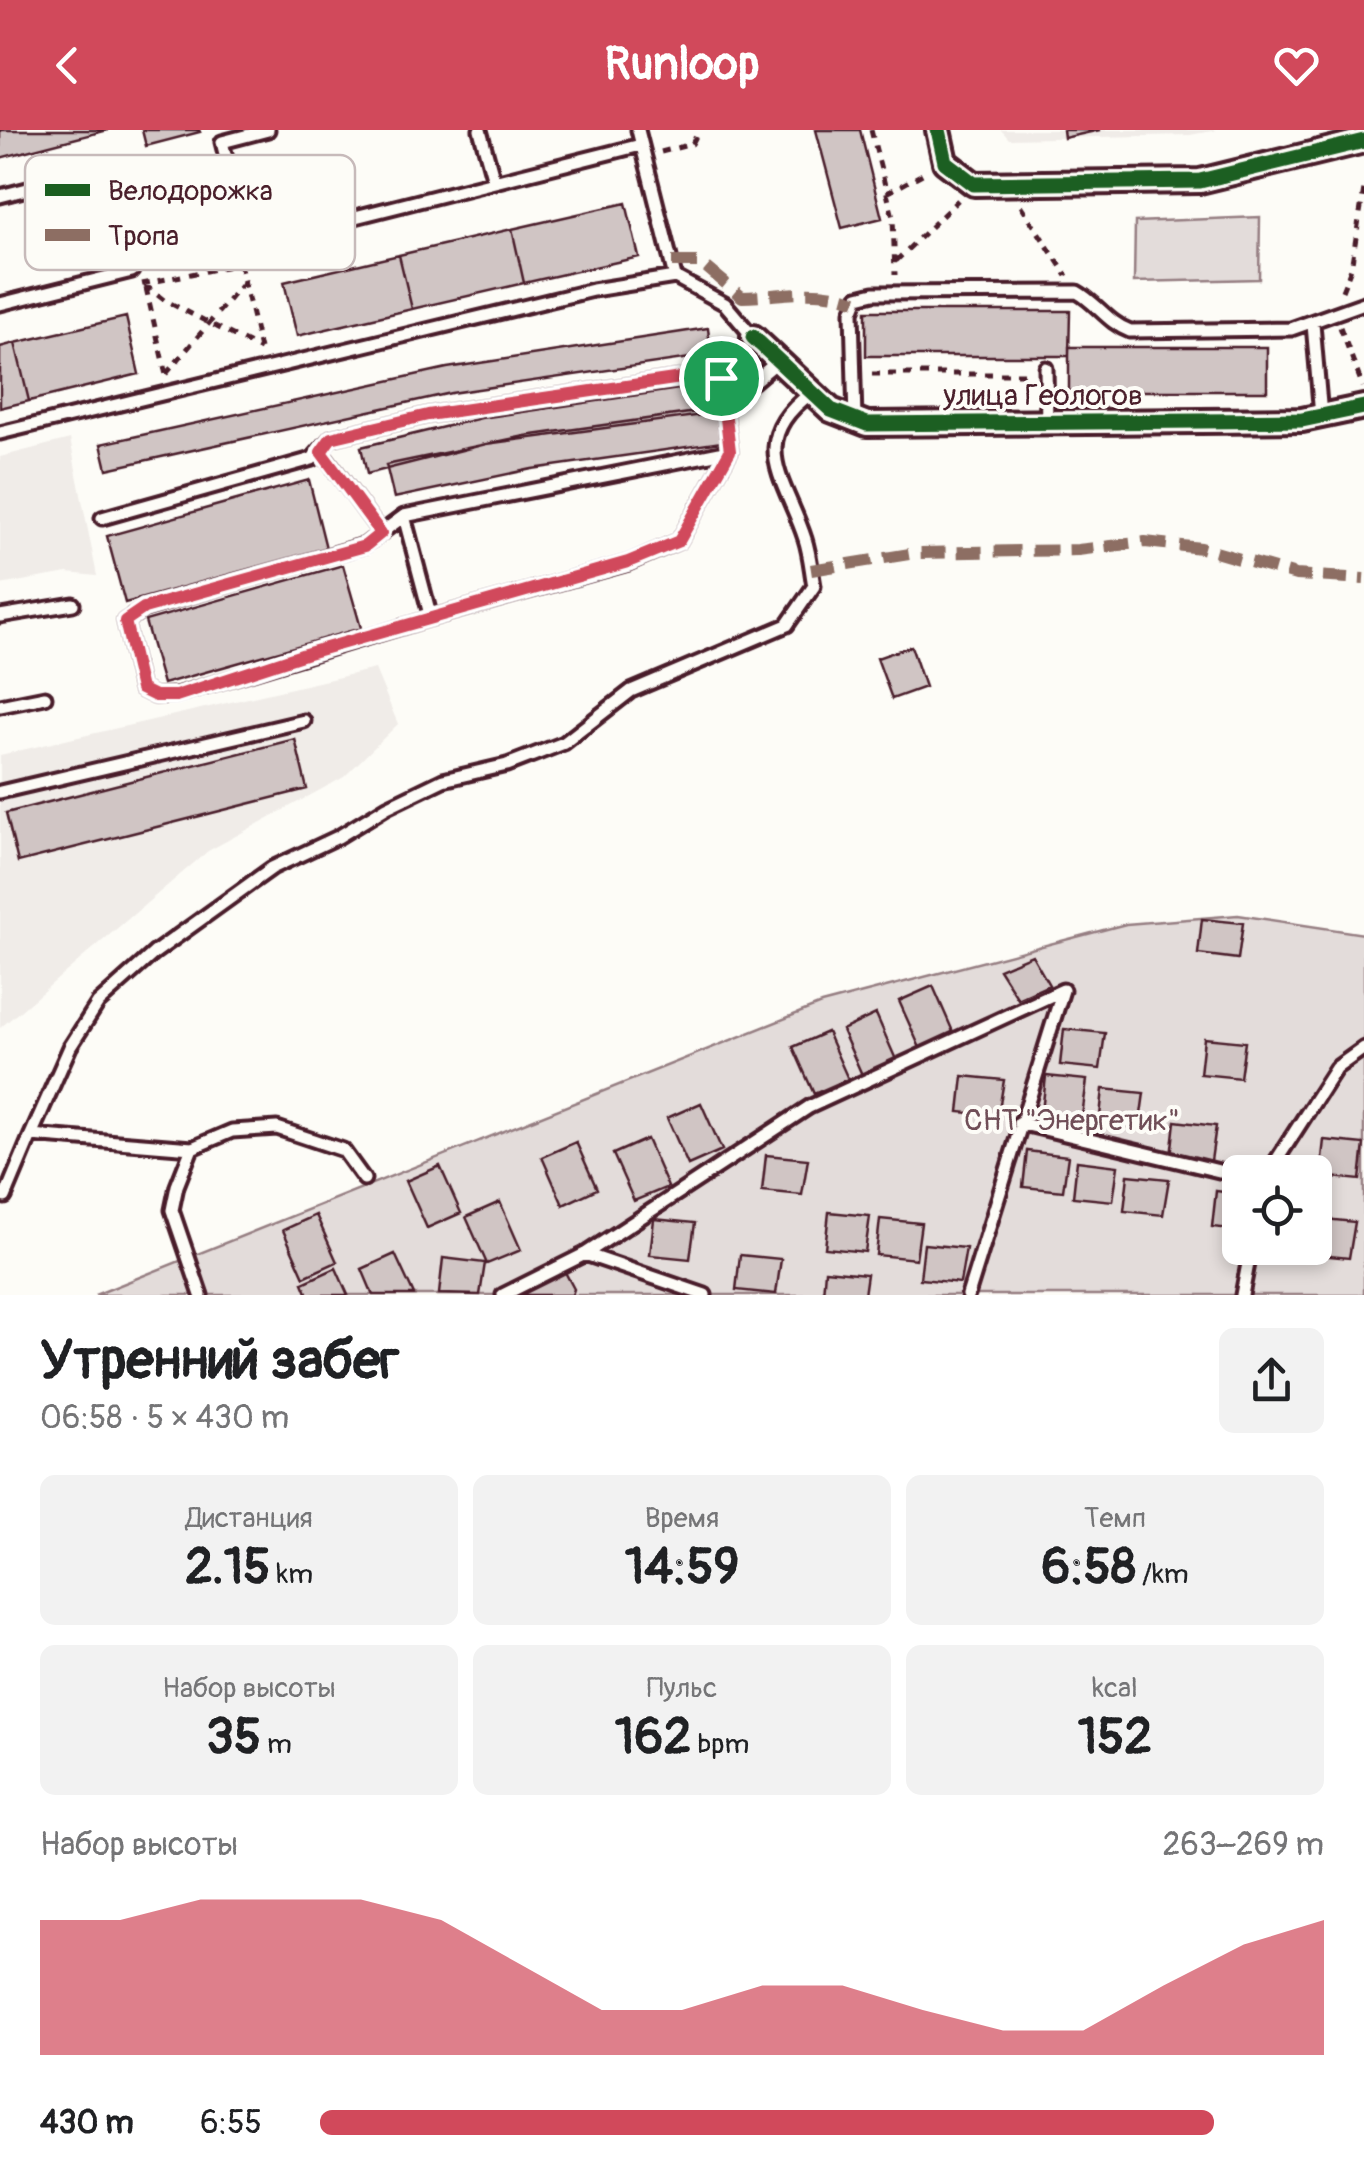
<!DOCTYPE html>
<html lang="ru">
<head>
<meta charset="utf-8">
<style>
  :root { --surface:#fff; --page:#f2f2f2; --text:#202124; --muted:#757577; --accent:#d1495b }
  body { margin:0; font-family:Pangolin,sans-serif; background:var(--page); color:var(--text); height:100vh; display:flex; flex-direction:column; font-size:38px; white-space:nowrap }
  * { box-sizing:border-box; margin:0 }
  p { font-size:32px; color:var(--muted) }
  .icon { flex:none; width:55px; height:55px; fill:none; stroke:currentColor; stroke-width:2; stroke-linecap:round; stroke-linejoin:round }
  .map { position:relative; height:1165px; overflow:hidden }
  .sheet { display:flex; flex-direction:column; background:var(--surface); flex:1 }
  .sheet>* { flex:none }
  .buttons { position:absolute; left:1222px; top:1025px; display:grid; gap:20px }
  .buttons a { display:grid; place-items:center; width:110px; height:110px; border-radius:15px; background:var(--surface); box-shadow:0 5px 15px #0003; font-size:50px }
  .pin { position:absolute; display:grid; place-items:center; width:85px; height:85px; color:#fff; margin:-42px; border:5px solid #fff; border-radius:50%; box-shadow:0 2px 10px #0007 }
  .round { display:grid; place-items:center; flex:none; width:105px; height:105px; border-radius:15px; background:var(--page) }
  .summary { display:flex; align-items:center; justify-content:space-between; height:170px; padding:0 40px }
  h1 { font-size:55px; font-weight:700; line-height:75px }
  .stats { display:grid; grid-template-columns:repeat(3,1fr); gap:15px; height:170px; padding:10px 40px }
  .stats div { display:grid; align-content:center; border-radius:15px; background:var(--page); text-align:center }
  .stats b { font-size:50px; font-weight:700 }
  .stats small { font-size:28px; font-weight:400 }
  .stats p { font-size:28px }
  .chart { height:280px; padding:20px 40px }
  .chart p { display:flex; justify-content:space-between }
  .chart svg { width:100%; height:180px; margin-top:10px; fill:var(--accent); opacity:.7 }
  ul { padding:0 40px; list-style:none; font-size:32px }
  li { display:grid; grid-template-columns:160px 120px 1fr; align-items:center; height:75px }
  li i { height:25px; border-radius:12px; background:var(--accent) }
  header { display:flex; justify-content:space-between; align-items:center; height:130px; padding:0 40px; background:var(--accent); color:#fff; font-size:45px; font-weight:700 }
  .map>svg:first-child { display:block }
  .built { fill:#f0ece8 }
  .green { fill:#e3dcda; stroke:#967e82; stroke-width:2.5; fill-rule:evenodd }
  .building { fill:#d0c5c4; stroke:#4a1f2b; stroke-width:2.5 }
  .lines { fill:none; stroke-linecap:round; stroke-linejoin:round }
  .service-casing { stroke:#4a1f2b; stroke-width:19 }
  .minor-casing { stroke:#4a1f2b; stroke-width:30 }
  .path { stroke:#4a1f2b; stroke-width:5; stroke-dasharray:8 8; stroke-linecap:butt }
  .service { stroke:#fdfcf7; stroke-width:11 }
  .minor { stroke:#fdfcf7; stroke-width:22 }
  .quiet { stroke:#8d6e63; stroke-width:12; stroke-dasharray:25 12; stroke-linecap:butt }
  .cycleway-casing { stroke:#fdfcf7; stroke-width:21 }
  .cycleway { stroke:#1b5e20; stroke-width:15 }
  .route-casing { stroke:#fff; stroke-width:20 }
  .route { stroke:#d1495b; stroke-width:12 }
  .labels { text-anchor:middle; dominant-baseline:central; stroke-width:8; stroke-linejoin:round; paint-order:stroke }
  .street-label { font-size:30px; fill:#4a1f2b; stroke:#fdfcf7 }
  .park-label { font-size:30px; fill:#704e57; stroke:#fdfcf7 }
  .key { fill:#fdfcf7; stroke:#c7baba; stroke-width:2.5 }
  .key-label { font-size:28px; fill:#4a1f2b }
</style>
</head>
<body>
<header><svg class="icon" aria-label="back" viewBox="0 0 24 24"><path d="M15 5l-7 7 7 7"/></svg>Runloop<svg class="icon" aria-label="heart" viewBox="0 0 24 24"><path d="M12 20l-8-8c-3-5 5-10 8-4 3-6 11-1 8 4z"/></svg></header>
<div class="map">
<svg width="1364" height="1165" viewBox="0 0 1364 1165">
  <rect width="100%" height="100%" fill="#fdfcf7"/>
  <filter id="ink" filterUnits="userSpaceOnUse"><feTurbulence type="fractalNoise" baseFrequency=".01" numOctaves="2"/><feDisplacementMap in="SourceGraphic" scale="20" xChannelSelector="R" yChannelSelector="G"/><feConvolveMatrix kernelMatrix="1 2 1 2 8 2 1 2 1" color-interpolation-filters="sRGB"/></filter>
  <g filter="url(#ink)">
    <path class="built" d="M1001,0h216l-27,5 -181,4z
      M70,309l27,137 -30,-3 -67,12v-128z
      M375,539l23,55 -54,53 -136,74 -208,177v-273z"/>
    <path class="green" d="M1260,87l-1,62 -125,3 1,-60z
      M1238,785l126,19v361h-1269l726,-291 305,-80zM1240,1042h75v76h-75z"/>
    <path class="building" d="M0,0h108l-108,28z
      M142,0h57l1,2 -54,14z
      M816,0h44l22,88 -40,10z
      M1063,0h37l-36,8z
      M626,73l13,54 -115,26 -12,-54z
      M512,99l12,54 -112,26 -13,-54z
      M399,125l13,54 -115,27 -13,-54z
      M866,181h204l-1,45h-203z
      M126,187l13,57 -110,27 -14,-58z
      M708,198l3,27 -260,38 -344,76 -6,-25 346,-76z
      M15,213l14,58 -29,7v-61z
      M1069,217h198v44h-198z
      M713,254l5,29 -232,31 -119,30 -6,-27 120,-29z
      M718,279l4,33 -190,27 -138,29 -8,-33 139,-29z
      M309,350l17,68 -201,55 -18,-67z
      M343,435l18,63 -198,56 -18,-63z
      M911,516l14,41 -33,12 -15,-41z
      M295,609l12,50 -289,73 -12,-49z
      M1202,789l41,4 -5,36 -40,-5z
      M1032,825l17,30 -31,14 -19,-30z
      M933,856l21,48 -34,14 -21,-47z
      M876,884l21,48 -34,15 -21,-47z
      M1064,899l41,4 -5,36 -40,-4z
      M827,902l21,47 -34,15 -21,-47z
      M1204,908l41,4 -5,36 -40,-4z
      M963,946l41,4 -6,36 -39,-4z
      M1046,946l41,4 -5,36 -40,-4z
      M1103,959l41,4 -5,36 -40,-4z
      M701,973l21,47 -34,15 -21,-47z
      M1175,991l41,5 -5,35 -40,-4z
      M647,1009l21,48 -34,14 -21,-47z
      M1324,1010l40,4 -4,36 -40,-4z
      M576,1012l21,47 -34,16 -21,-48z
      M1027,1021l41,5 -5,35 -40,-4z
      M766,1025l42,4 -6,36 -40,-4z
      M1077,1031l41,5 -5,35 -40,-4z
      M440,1036l21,47 -34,15 -21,-47z
      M1128,1045l41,4 -6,36 -39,-4z
      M1216,1061l24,3v36l-28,-3z
      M500,1072l21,48 -34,14 -21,-47z
      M829,1082l41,4 -5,36 -40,-4z
      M316,1085l21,47 -33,15 -21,-47z
      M1315,1088l40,4 -6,36 -40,-4 1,-6h5z
      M654,1089l41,4 -5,36 -40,-4z
      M880,1089l41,4 -5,36 -40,-4z
      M924,1114l42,4 -6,35 -40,-4z
      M395,1124l19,41h-41l-11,-26z
      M740,1125l41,4 -5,35 -40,-4z
      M443,1128l42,5 -5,32 -41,-1z
      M336,1138l12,27h-40l-5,-12z
      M825,1140l42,4 -3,21h-41z
      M565,1142l9,17 -2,6h-53z"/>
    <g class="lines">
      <g class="service-casing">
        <path id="service" d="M268,0l-46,12 26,102 393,-99
          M480,0l14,51
          M638,0l37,147
          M0,66l106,-27 26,102 -132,33
          M1313,194l8,92
          M1046,238l1,55
          M855,290l-3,-108 6,-15 16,-4 203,-1c20,11 31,31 53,39l161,-2 73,-26
          M0,303l593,-143 82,-13 50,27 28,33
          M321,321l60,82 23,-17 27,102 -255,77 -21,1 -14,-7 -16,-68 19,-12 221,-64 16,-12
          M404,386l326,-65 -9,-73
          M102,388l210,-59 19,-21 97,-23 253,-37 72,4 25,-21
          M0,486l73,-12
          M431,488l197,-55 51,-22 51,-90
          M0,576l45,-9
          M0,662l304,-71
          M1019,993l221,53
          M31,1005l39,-88 28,-44 56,-50 118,-85 66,-31 49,-30 56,-27 64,-15 57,-22 67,-52 156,-66 27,-39c-3,-16 -4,-32 -9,-47 -18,-57 -60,-97 5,-145
          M1269,1042l67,-104 28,-20
          M5,1067l26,-62 161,13
          M585,1124l120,41
          M201,1165l-29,-85 5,-24 15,-38 40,-17 45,-3 66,22 21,29
          M503,1165l82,-41 224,-147 254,-117 -95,305
          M1242,1165l9,-47"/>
      </g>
      <g class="minor-casing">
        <path id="minor" d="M938,0l7,32 29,22 226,-3 164,-40
          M753,207l78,73 36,14 435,-4 62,-13"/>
      </g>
      <path class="path" d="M871,0l22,87 2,58
        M661,22l31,-8 7,-14
        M130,59l82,-19
        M887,63l41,-22
        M1021,76l46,70
        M896,131l62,-61
        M240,134l20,85
        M142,154l98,-20 7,-4
        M145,155l19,15 96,49
        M146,158l20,87
        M1342,161l9,-23 13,-79
        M1340,197l23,60
        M166,244l78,-92
        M872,244h159"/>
      <use href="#service" class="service"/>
      <use href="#minor" class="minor"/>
      <path class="quiet" d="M672,132h28l42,35c41,-1 75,-11 114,4
        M811,440l105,-17 162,-3 67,-8 56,6 95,27 68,4"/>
      <g class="cycleway-casing">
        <path id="cycleway" d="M938,0l7,32 29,22 226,-3 164,-40
          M753,207l78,73 36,14 435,-4 62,-13"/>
      </g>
      <use href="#cycleway" class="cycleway"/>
    </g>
  </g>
  <g class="lines" filter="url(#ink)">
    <g class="route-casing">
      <path id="route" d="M709,247l12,1 9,73 -51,90 -51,21 -323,92 -129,42h-21l-14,-7 -16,-68 19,-13 221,-62 16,-13 -60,-81 10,-14 97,-23 253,-37z"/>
    </g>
    <use href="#route" class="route"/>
  </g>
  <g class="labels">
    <g class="street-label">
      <text x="1043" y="265">улица Геологов</text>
    </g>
    <g class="park-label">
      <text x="1072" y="990">СНТ "Энергетик"</text>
    </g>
  </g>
  <rect x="25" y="25" width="330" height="115" rx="15" class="key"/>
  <rect x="45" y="54" width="45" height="12" fill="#1b5e20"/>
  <rect x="45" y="99" width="45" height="12" fill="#8d6e63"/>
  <g class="key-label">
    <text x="108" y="70">Велодорожка</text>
    <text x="108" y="115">Тропа</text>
  </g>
</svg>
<div class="buttons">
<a><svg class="icon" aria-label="locate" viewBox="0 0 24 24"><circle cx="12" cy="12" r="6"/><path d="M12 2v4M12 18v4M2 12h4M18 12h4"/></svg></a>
</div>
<div class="pin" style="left:721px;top:248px;background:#1e9e55"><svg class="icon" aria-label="arrive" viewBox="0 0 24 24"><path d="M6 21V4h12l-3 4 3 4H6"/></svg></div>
</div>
<section class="sheet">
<div class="summary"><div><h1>Утренний забег</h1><p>06:58 · 5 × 430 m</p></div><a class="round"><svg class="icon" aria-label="share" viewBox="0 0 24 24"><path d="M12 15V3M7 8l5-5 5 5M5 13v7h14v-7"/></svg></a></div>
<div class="stats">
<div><p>Дистанция</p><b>2.15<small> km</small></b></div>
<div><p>Время</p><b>14:59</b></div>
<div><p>Темп</p><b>6:58<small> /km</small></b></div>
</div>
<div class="stats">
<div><p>Набор высоты</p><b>35<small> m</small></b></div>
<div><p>Пульс</p><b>162<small> bpm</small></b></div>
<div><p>kcal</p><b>152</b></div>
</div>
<div class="chart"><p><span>Набор высоты</span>263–269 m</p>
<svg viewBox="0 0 160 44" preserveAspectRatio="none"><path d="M0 44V11L10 11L20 6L30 6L40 6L50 11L60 22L70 33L80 33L90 27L100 27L110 33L120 38L130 38L140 27L150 17L160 11V44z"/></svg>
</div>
<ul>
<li><b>430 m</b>6:55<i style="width:89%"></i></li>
</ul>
</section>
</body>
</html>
